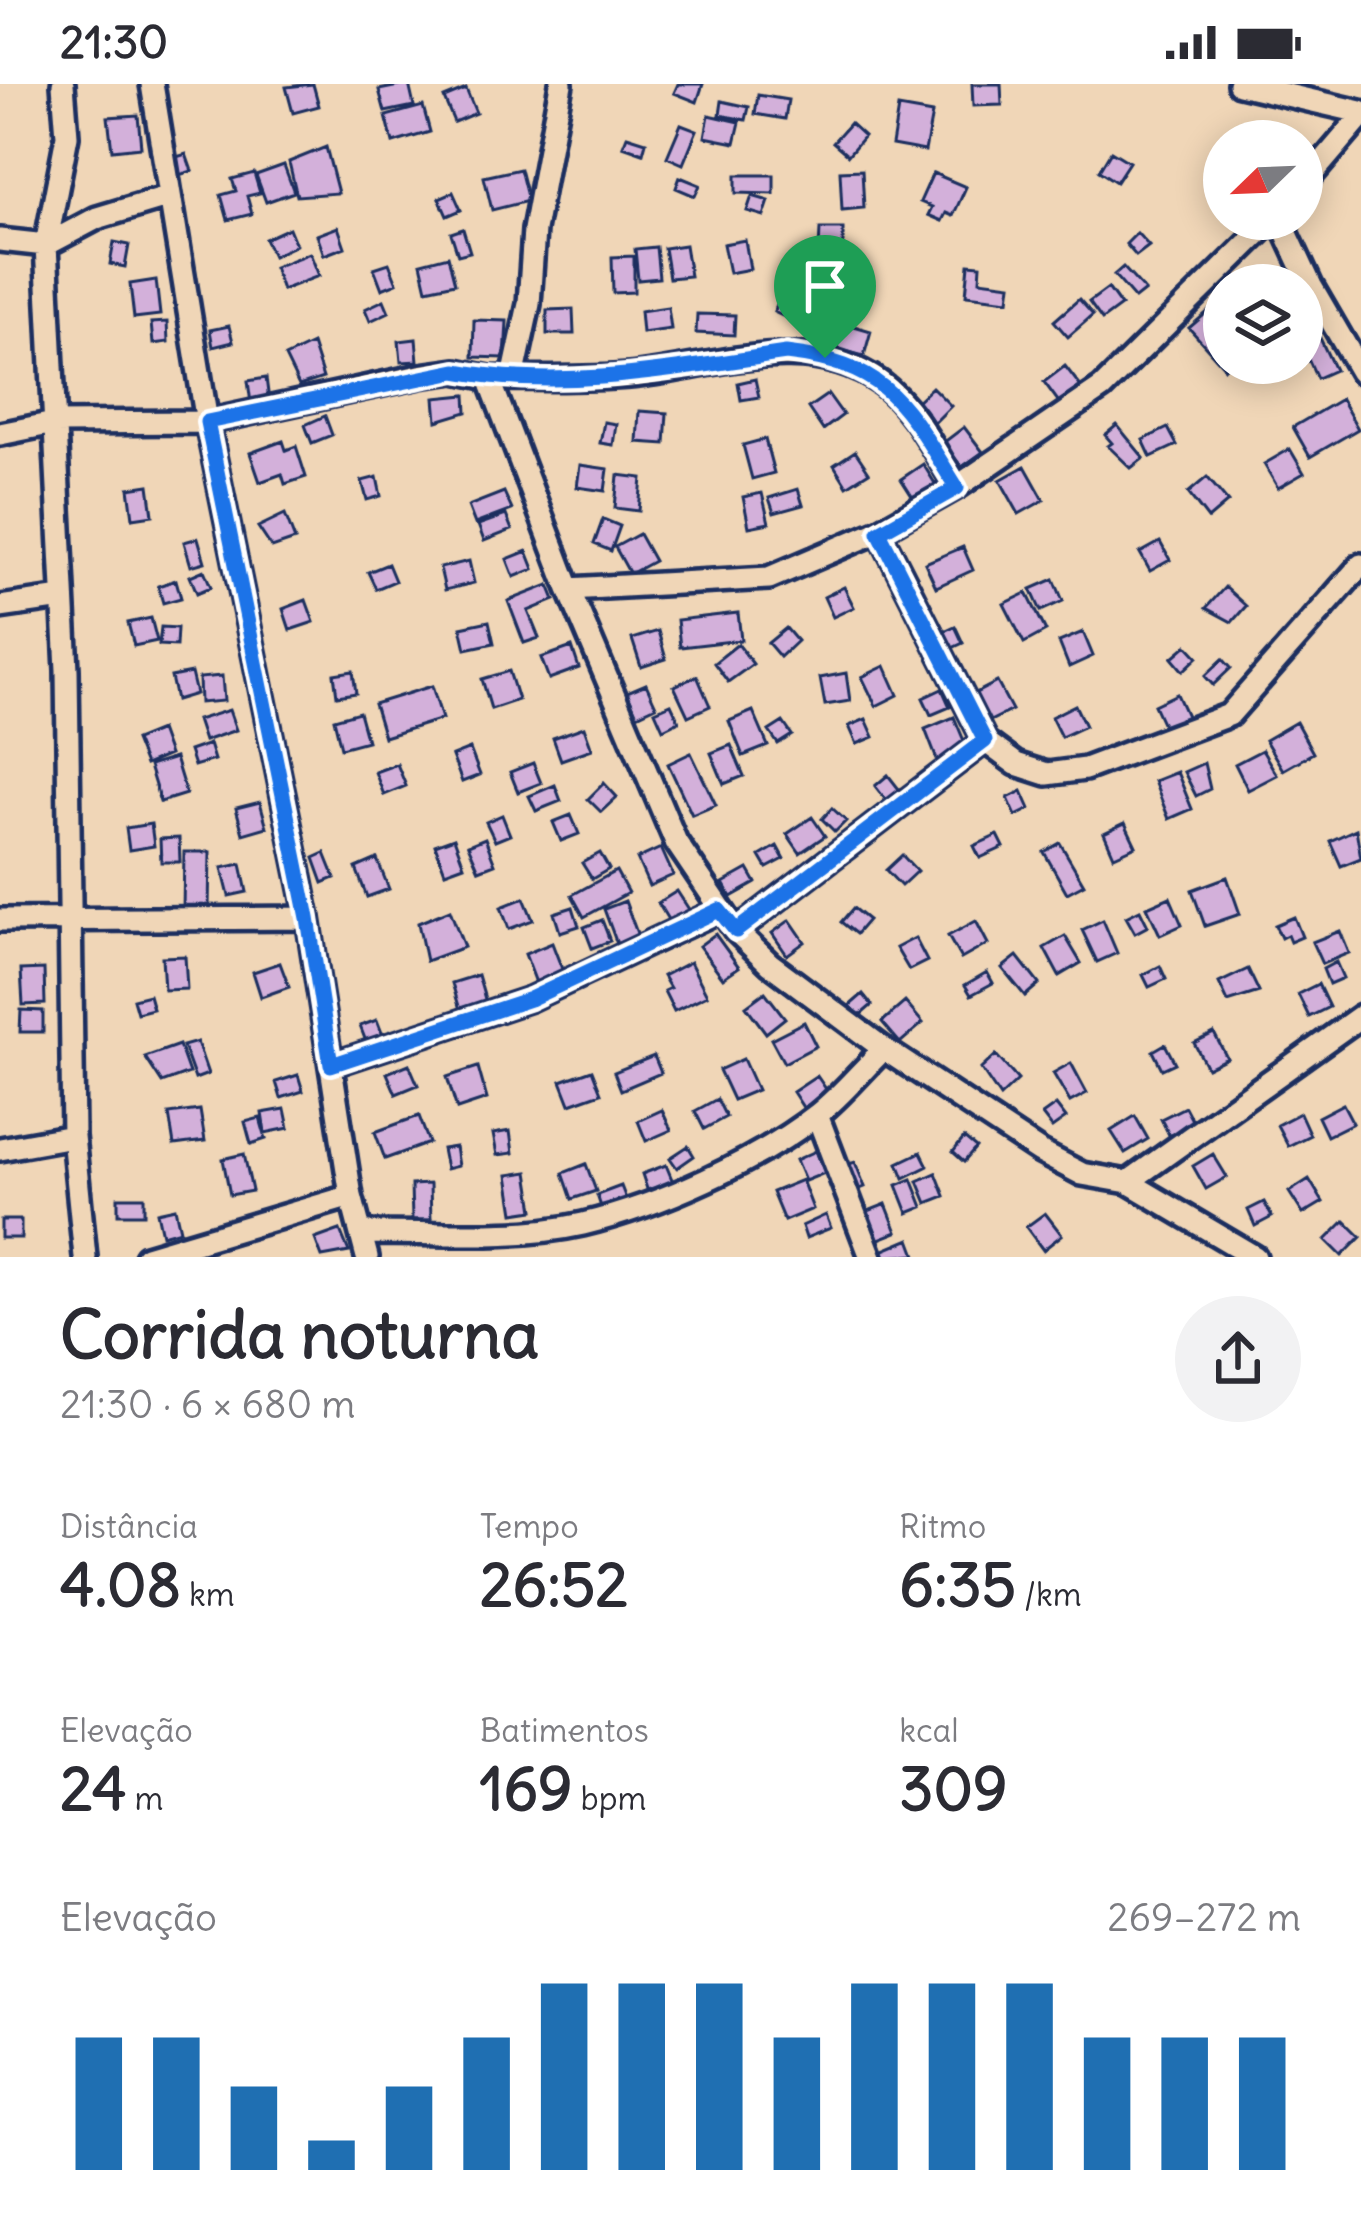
<!DOCTYPE html>
<html lang="pt">
<head>
<meta charset="utf-8">
<style>
  :root { --surface:#fff; --page:#f2f2f3; --text:#2b2b33; --muted:#7c7c81; --accent:#1f6fb2 }
  body { margin:0; font-family:Delius,sans-serif; background:var(--page); color:var(--text); height:100vh; display:flex; flex-direction:column; font-size:45px; white-space:nowrap }
  * { box-sizing:border-box; margin:0 }
  p { font-size:39px; color:var(--muted) }
  .icon { flex:none; width:66px; height:66px; fill:none; stroke:currentColor; stroke-width:2; stroke-linecap:round; stroke-linejoin:round }
  .map { position:relative; height:1173px; overflow:hidden }
  .drawer { display:flex; flex-direction:column; background:var(--surface); flex:1 }
  .drawer>* { flex:none }
  .needle { width:78px; rotate:247deg }
  .tools { position:absolute; left:1203px; top:36px; display:grid; gap:24px }
  .tools a { display:grid; place-items:center; width:120px; height:120px; border-radius:50%; background:var(--surface); box-shadow:0 6px 30px #0003; font-size:60px }
  .pin { position:absolute; display:grid; place-items:center; width:102px; height:102px; color:#fff; margin:-123px -51px; border-radius:50% 50% 50% 0; rotate:-45deg; box-shadow:0 0 12px #0007 }
  .pin .icon { rotate:45deg }
  .round { display:grid; place-items:center; flex:none; width:126px; height:126px; border-radius:63px; background:var(--page) }
  .summary { display:flex; align-items:center; justify-content:space-between; height:204px; padding:0 60px }
  h1 { font-size:66px; font-weight:700; line-height:90px }
  .figures { display:grid; grid-template-columns:repeat(3,1fr); gap:18px; height:204px; padding:12px 60px }
  .figures div { display:grid; align-content:center }
  .figures b { font-size:60px; font-weight:700 }
  .figures small { font-size:33px; font-weight:400 }
  .figures p { font-size:33px }
  .chart { height:336px; padding:24px 60px }
  .chart p { display:flex; justify-content:space-between }
  .chart svg { width:100%; height:216px; margin-top:12px; stroke:var(--accent); stroke-width:6 }
  .status { display:flex; justify-content:space-between; align-items:center; height:84px; padding:0 60px; background:var(--surface); direction:ltr }
  .status svg { height:33px; fill:currentColor }
  .map>svg:first-child { display:block }
  .building { fill:#d3b0da; stroke:#1b2f5e; stroke-width:3 }
  .lines { fill:none; stroke-linecap:round; stroke-linejoin:round }
  .minor-casing { stroke:#1b2f5e; stroke-width:30 }
  .minor { stroke:#f0d6b7; stroke-width:21 }
  .route-casing { stroke:#fff; stroke-width:24 }
  .route { stroke:#1a73e8; stroke-width:15 }
</style>
</head>
<body>
<div class="status"><b>21:30</b><svg viewBox="0 0 49 12"><path d="M0 12V9h3v3zM5 12V6h3v6zM10 12V3h3v9zM15 12V0h3v12zM26 1h20v11H26zM47 4h2v5h-2z"/></svg></div>
<div class="map">
<svg width="1361" height="1173" viewBox="0 0 1361 1173">
  <rect width="100%" height="100%" fill="#f0d6b7"/>
  <filter id="ink" filterUnits="userSpaceOnUse"><feTurbulence type="fractalNoise" baseFrequency=".00833" numOctaves="2"/><feDisplacementMap in="SourceGraphic" scale="24" xChannelSelector="R" yChannelSelector="G"/><feConvolveMatrix kernelMatrix="1 2 1 2 8 2 1 2 1" color-interpolation-filters="sRGB"/></filter>
  <g filter="url(#ink)">
    <path class="building" d="M313,0l6,22 -26,7 -7,-26z
      M409,0l5,22 -29,6 -6,-22z
      M678,0h25l-6,18 -23,-9z
      M972,0h29l1,21 -29,1z
      M466,5l10,24 -22,9 -10,-24z
      M758,11l30,5 -3,19 -30,-5z
      M722,17l27,6 -3,13 -26,-5z
      M423,22l7,26 -37,11 -7,-27z
      M898,24l34,6 -7,37 -33,-6z
      M138,31l3,32 -29,3 -4,-33z
      M709,31l31,7 -5,21 -30,-6z
      M850,39l14,13 -16,19 -15,-13z
      M681,40l16,6 -14,34 -16,-7z
      M627,52l19,6 -3,11 -20,-7z
      M326,63l12,46 -41,3 -8,-34z
      M1111,67l18,11 -13,20 -17,-11z
      M186,70l6,17 -16,5 -6,-17z
      M284,81l10,27 -28,10 -10,-27z
      M520,85l8,32 -36,9 -8,-33z
      M862,86l2,38 -22,2 -2,-39z
      M254,89l6,20 -13,3 5,18 -24,6 -7,-25 15,-4 -4,-12z
      M933,89l33,14 -13,29 -7,-3 -4,8 -14,-6 4,-8 -12,-5z
      M736,91h38v19l-38,-1z
      M680,93l20,8 -5,11 -19,-8z
      M453,108l8,18 -14,6 -8,-18z
      M752,112l17,5 -5,15 -17,-5z
      M338,143l7,20 -21,8 -7,-20z
      M289,144l7,17 -23,11 -8,-17z
      M463,145l7,23 -12,3 -7,-22z
      M820,145h23v21h-24z
      M1137,149l12,13 -13,10 -10,-12z
      M745,156l5,29 -21,4 -6,-29z
      M114,158l15,3 -4,22 -15,-3z
      M685,161l5,31 -21,2 -5,-30z
      M656,163l3,31 -21,2 -3,-31z
      M310,169l9,23 -37,14 -8,-23z
      M448,172l7,27 -28,6 -6,-26z
      M634,172v36l-21,1 -1,-36z
      M389,179l8,20 -15,6 -8,-21z
      M969,180l12,1 -1,15 31,4 -2,16 -43,-5z
      M1123,183l22,24 -10,8 -21,-24z
      M156,196l4,35 -26,3 -4,-34z
      M1108,204l13,18 -19,14 -13,-18z
      M782,210l21,10 -8,18 -21,-10z
      M1079,215l14,16 -25,22 -14,-16z
      M384,216l5,12 -19,9 -5,-12z
      M668,223l3,22 -29,4 -2,-22z
      M1212,224l12,13v42h6l-5,5 -36,-40z
      M573,225l1,25h-27v-24z
      M697,230l38,1 -1,20 -38,-2z
      M474,236l33,1 -2,37 -32,-1z
      M167,238l1,20 -15,2 -2,-21z
      M844,239l27,8 -7,25 -27,-7z
      M229,242l4,16 -20,5 -3,-17z
      M1319,252l16,34 -18,8 -15,-33z
      M416,255l2,22 -17,1 -2,-21z
      M312,260l11,34 -24,8 -14,-29z
      M1065,282l20,26 -22,16 -19,-26z
      M266,294l4,30 -18,3 -4,-30z
      M755,295l4,18 -18,3 -3,-17z
      M932,303l19,19 -19,19 -19,-20z
      M828,310l15,21 -20,15 -15,-22z
      M466,311l1,17 -30,9 -2,-23z
      M1341,315l17,30 -48,28 -17,-30z
      M639,327l28,2 -2,31 -28,-2z
      M325,332l7,19 -20,8 -7,-18z
      M604,338l12,2 -3,21 -13,-2z
      M1117,341l27,33 -13,10 -23,-22 4,-3 -7,-8z
      M964,343l19,25 -21,15 -19,-24z
      M1168,344l9,17 -26,12 -8,-17z
      M765,355l9,34 -22,6 -9,-34z
      M283,357l3,9 10,-4 10,31 -21,7 -3,-10 -22,8 -10,-29z
      M1290,365l14,24 -26,15 -14,-24z
      M855,367l14,21 -22,14 -13,-21z
      M923,380l16,26 -22,14 -16,-25z
      M580,381l28,4 -3,22 -28,-4z
      M1025,382l19,34 -25,14 -19,-34z
      M618,391l24,3 -3,33 -24,-3z
      M377,393l4,19 -14,4 -5,-19z
      M1207,393l21,25 -20,17 -20,-26z
      M149,401l4,30 -20,3 -4,-30z
      M798,405l5,16 -29,8 -5,-15z
      M504,408l8,18 -37,14 -7,-18z
      M762,409l7,30 -20,4 -6,-30z
      M285,430l10,26 -23,8 -14,-21z
      M506,431l6,15 -28,11 -6,-16z
      M603,435l17,7 -9,25 -17,-7z
      M639,450l15,27 -24,13 -15,-27z
      M198,454l7,24 -14,4 -7,-24z
      M1160,458l10,18 -20,11 -10,-18z
      M963,463l10,23 -37,17 -11,-24z
      M527,467l7,18 -20,8 -7,-18z
      M469,477l5,22 -29,7 -5,-22z
      M388,480l7,17 -19,8 -8,-17z
      M204,486l7,17 -14,6 -7,-17z
      M1054,495l9,22 -22,10 -10,-22z
      M176,496l5,18 -18,5 -5,-17z
      M549,501l6,15 -27,11 11,27 -15,5 -16,-42z
      M844,503l10,20 -21,10 -9,-20z
      M1225,503l21,19 -14,16 -26,-14z
      M1027,509l19,38 -22,12 -20,-39z
      M306,516l8,22 -24,8 -7,-21z
      M738,529l3,27 -61,7 -3,-27z
      M151,534l6,23 -23,5 -6,-23z
      M489,537l5,22 -28,6 -5,-22z
      M955,542l8,17 -13,6 -8,-17z
      M161,543l16,1 -1,18 -17,-1z
      M786,544l11,13 -17,16 -12,-14z
      M658,547l8,28 -25,8 -9,-28z
      M1083,548l10,24 -24,11 -10,-25z
      M738,560l15,20 -25,18 -14,-19z
      M1187,561l11,12 -15,14 -11,-13z
      M572,563l7,21 -30,11 -8,-21z
      M1223,575l8,9 -18,17 -8,-9z
      M885,582l13,29 -22,11 -14,-29z
      M353,587l3,22 -19,3 -3,-22z
      M509,587l9,29 -27,9 -9,-30z
      M191,589l5,21 -20,6 -5,-23z
      M846,589l4,28 -25,4 -5,-27z
      M222,592l2,25 -24,2 -1,-25z
      M697,592l13,30 -22,10 -14,-30z
      M997,598l15,28 -26,13 -14,-28z
      M646,600l10,22 -19,9 -10,-23z
      M432,602l10,33 -58,18 -10,-33z
      M942,605l8,18 -19,8 -8,-17z
      M1177,610l11,24 -23,11 -11,-24z
      M671,620l8,17 -16,8 -8,-18z
      M1075,621l10,21 -24,11 -10,-20z
      M229,626l7,20 -32,11 -7,-21z
      M753,627l15,35 -25,10 -14,-35z
      M359,628l8,29 -26,7 -7,-29z
      M954,633l13,31 -30,12 -12,-31z
      M866,635l8,18 -17,7 -8,-18z
      M783,638l9,13 -14,9 -9,-13z
      M1296,638l17,31 -30,17 -18,-30z
      M584,643l8,22 -31,11 -8,-22z
      M160,646l9,25 -24,10 -10,-25z
      M209,660l5,16 -20,6 -5,-15z
      M731,661l13,31 -20,8 -13,-31z
      M470,665l10,26 -18,7 -10,-26z
      M1262,666l15,25 -29,15 -13,-26z
      M691,669l25,52 -24,10 -24,-51z
      M175,674l11,36 -26,8 -11,-36z
      M533,679l8,20 -23,9 -8,-20z
      M1204,679l6,26 -14,7 -12,-24z
      M397,680l9,22 -22,9 -9,-23z
      M1177,688l15,37 -23,10 -15,-38z
      M888,691l14,18 -14,10 -13,-17z
      M604,699l13,14 -16,15 -13,-13z
      M555,701l6,16 -25,10 -7,-15z
      M1022,707l8,18 -14,7 -8,-18z
      M260,718l7,25 -24,7 -7,-26z
      M832,724l14,13 -11,11 -13,-13z
      M502,731l8,20 -15,6 -9,-19z
      M571,731l8,19 -18,7 -8,-19z
      M812,733l13,19 -25,17 -13,-19z
      M1125,739l11,23 -22,10 -10,-23z
      M151,740l3,22 -25,4 -3,-22z
      M1356,745l5,29 -20,8 -11,-25z
      M998,751l6,12 -24,11 -6,-12z
      M179,754l1,24h-19l-1,-23z
      M454,754l10,27 -19,7 -10,-27z
      M485,754l10,26 -16,6 -11,-25z
      M1060,759l24,41 -17,9 -23,-41z
      M777,762l7,13 -17,9 -7,-12z
      M661,764l12,27 -24,11 -12,-27z
      M184,768h26l-1,59h-26z
      M325,769l10,25 -12,5 -9,-25z
      M600,769l9,16 -17,10 -10,-16z
      M902,771l15,16 -16,15 -15,-16z
      M377,775l12,30 -22,8 -11,-29z
      M241,780l6,28 -18,4 -7,-28z
      M748,785l8,14 -25,14 -8,-14z
      M616,787l12,22 -44,24 -12,-22z
      M1227,793l13,37 -35,12 -13,-36z
      M677,807l13,20 -20,12 -12,-20z
      M1170,813l12,28 -22,10 -13,-28z
      M524,814l9,22 -24,9 -8,-22z
      M625,817l13,35 -21,8 -13,-35z
      M573,823l6,19 -19,6 -6,-19z
      M853,824l15,12 -12,14 -15,-12z
      M450,826l14,37 -38,14 -8,-38z
      M1140,826l8,16 -13,7 -9,-16z
      M1294,833l8,20 -12,5 -3,-7 -6,3 -6,-13z
      M602,836l8,21 -18,7 -8,-21z
      M790,836l15,22 -18,13 -15,-22z
      M1103,836l14,33 -20,9 -15,-32z
      M976,837l12,23 -27,15 -13,-23z
      M1340,847l9,22 -27,11 -10,-22z
      M715,850l24,33 -16,11 -24,-32z
      M1065,852l16,27 -22,13 -15,-28z
      M915,854l12,23 -18,9 -13,-22z
      M552,859l13,34 -27,11 -13,-34z
      M185,872l2,33 -23,1 -2,-33z
      M1017,872l22,28 -14,12 -23,-28z
      M690,878l17,33 -33,16 -10,-20 6,-3 -7,-12z
      M1336,878l7,16 -14,6 -6,-15z
      M280,879l9,24 -28,10 -8,-25z
      M1160,882l6,13 -17,8 -6,-12z
      M44,885l1,35 -22,1 -2,-35z
      M1248,885l11,23 -31,10 -9,-19z
      M987,888l6,11 -22,12 -6,-10z
      M478,891l9,31 -26,7 -9,-30z
      M1318,900l11,23 -20,10 -11,-23z
      M765,908l20,26 -19,15 -20,-27z
      M863,910l9,11 -15,13 -9,-11z
      M149,911l4,14 -16,4 -4,-14z
      M905,918l18,21 -23,20 -18,-21z
      M21,926l22,1v21h-23z
      M377,936l7,18 -17,6 -7,-18z
      M804,938l12,24 -32,17 -13,-24z
      M1214,949l13,25 -20,10 -13,-25z
      M197,958l11,32 -13,5 -12,-33z
      M1165,960l10,19 -13,6 -9,-18z
      M179,961l10,28 -27,10 -17,-26z
      M996,971l22,25 -18,17 -19,-28z
      M654,972l7,17 -40,17 -7,-18z
      M743,975l14,31 -24,10 -14,-30z
      M1071,979l16,30 -17,9 -17,-29z
      M409,980l9,21 -22,9 -9,-21z
      M478,983l9,32 -30,10 -10,-32z
      M592,986l9,23 -31,11 -9,-23z
      M298,991l5,16 -22,7 -5,-16z
      M817,992l13,19 -24,17 -13,-20z
      M717,1015l9,18 -22,12 -9,-18z
      M1343,1020l10,19 -26,13 -9,-19z
      M1056,1021l10,13 -14,10 -10,-13z
      M1185,1023l9,17 -24,13 -9,-18z
      M285,1025l4,19 -24,5 -3,-20z
      M200,1026l5,31 -31,4 -5,-31z
      M662,1026l9,20 -25,11 -8,-20z
      M1300,1029l10,22 -22,11 -11,-21z
      M419,1032l10,27 -44,16 -10,-27z
      M1135,1032l13,23 -23,14 -14,-22z
      M260,1034l6,21 -15,5 -6,-22z
      M510,1047l3,22 -16,2 -4,-21z
      M964,1054l12,10 -12,14 -11,-10z
      M688,1062l6,10 -17,12 -7,-10z
      M455,1063l3,19 -12,3 -4,-20z
      M816,1067l9,22 -20,8 -9,-21z
      M921,1068l7,14 -24,12 -6,-15z
      M244,1070l8,37 -22,4 -7,-36z
      M1213,1070l14,23 -21,12 -13,-23z
      M855,1078l10,25 -15,6 -10,-26z
      M586,1080l10,27 -24,8 -9,-26z
      M666,1081l7,17 -25,10 -6,-18z
      M528,1088l6,38 -20,3 -6,-38z
      M936,1089l9,23 -18,7 -9,-22z
      M912,1095l11,28 -15,6 -11,-28z
      M1309,1095l14,23 -20,12 -14,-22z
      M802,1096l11,29 -29,12 -12,-29z
      M430,1100l1,36h-19l-1,-35z
      M621,1102l7,18 -25,9 -6,-18z
      M118,1113h26v17h-26z
      M1264,1118l8,15 -17,9 -7,-16z
      M886,1120l11,28 -23,9 -11,-28z
      M175,1124l5,22 -18,5 -5,-23z
      M1045,1129l17,22 -19,15 -17,-23z
      M826,1131l5,13 -25,10 -4,-12z
      M1,1136h20v18h-20z
      M1345,1137l16,16 -19,19 -16,-16z
      M340,1146l9,22 -27,5 -7,-18z
      M910,1155l6,16 -35,2 -2,-5z"/>
    <g class="lines">
      <g class="minor-casing">
        <path id="minor" d="M63,0l4,52 -21,109 21,425 6,466 12,121
          M152,0l55,338 101,496 43,278 16,61
          M1239,0l122,28
          M1302,102l59,-69
          M1280,135l31,67 50,86
          M0,156l46,5 51,-27 73,-22
          M489,294c47,0 93,2 140,-2 83,-8 177,-46 252,7 34,25 54,70 76,104
          M513,294l16,-74 5,-74 27,-146
          M0,350l54,-11 153,-1 213,-46 36,-5 33,7 80,211 107,253 60,89 34,33 114,85 156,103 42,22 46,8 127,75
          M879,447l106,210 31,23 31,10 38,-5 144,-54 132,-150
          M569,505l200,-11 110,-47 78,-44 145,-99 171,-169
          M0,523l62,-9
          M0,836l308,-2
          M736,847l249,-190
          M331,981l199,-66 190,-89
          M817,1031l54,142
          M0,1065l73,-13
          M1128,1098l233,-166
          M361,1149c71,-1 152,7 222,-9 75,-18 174,-62 235,-110 23,-18 44,-44 66,-65
          M146,1173l205,-61"/>
      </g>
      <use href="#minor" class="minor"/>
    </g>
  </g>
  <g class="lines" filter="url(#ink)">
    <g class="route-casing">
      <path id="route" d="M786,269c104,12 119,52 171,135l-78,44 106,209 -249,190 -17,-21 -189,89 -199,66 -23,-147 -101,-496 249,-51c110,20 221,-2 330,-18z"/>
    </g>
    <use href="#route" class="route"/>
  </g>
</svg>
<div class="tools">
<a><svg class="needle" viewBox="-14 -14 28 28"><path d="M0-13l5 13h-10z" fill="#e53935"/><path d="M0 13l5-13h-10z" fill="#7c7c81"/></svg></a>
<a><svg class="icon" aria-label="layers" viewBox="0 0 24 24"><path d="M12 4l9 5-9 5-9-5zM3 14l9 5 9-5"/></svg></a>
</div>
<div class="pin" style="left:825px;top:274px;background:#1e9e55"><svg class="icon" aria-label="arrive" viewBox="0 0 24 24"><path d="M6 21V4h12l-3 4 3 4H6"/></svg></div>
</div>
<section class="drawer">
<div class="summary"><div><h1>Corrida noturna</h1><p>21:30 · 6 × 680 m</p></div><a class="round"><svg class="icon" aria-label="share" viewBox="0 0 24 24"><path d="M12 15V3M7 8l5-5 5 5M5 13v7h14v-7"/></svg></a></div>
<div class="figures">
<div><p>Distância</p><b>4.08<small> km</small></b></div>
<div><p>Tempo</p><b>26:52</b></div>
<div><p>Ritmo</p><b>6:35<small> /km</small></b></div>
</div>
<div class="figures">
<div><p>Elevação</p><b>24<small> m</small></b></div>
<div><p>Batimentos</p><b>169<small> bpm</small></b></div>
<div><p>kcal</p><b>309</b></div>
</div>
<div class="chart"><p><span>Elevação</span>269–272 m</p>
<svg viewBox="0 0 160 44" preserveAspectRatio="none"><path d="M5 44V17M15 44V17M25 44V27M35 44V38M45 44V27M55 44V17M65 44V6M75 44V6M85 44V6M95 44V17M105 44V6M115 44V6M125 44V6M135 44V17M145 44V17M155 44V17"/></svg>
</div>
</section>
</body>
</html>
